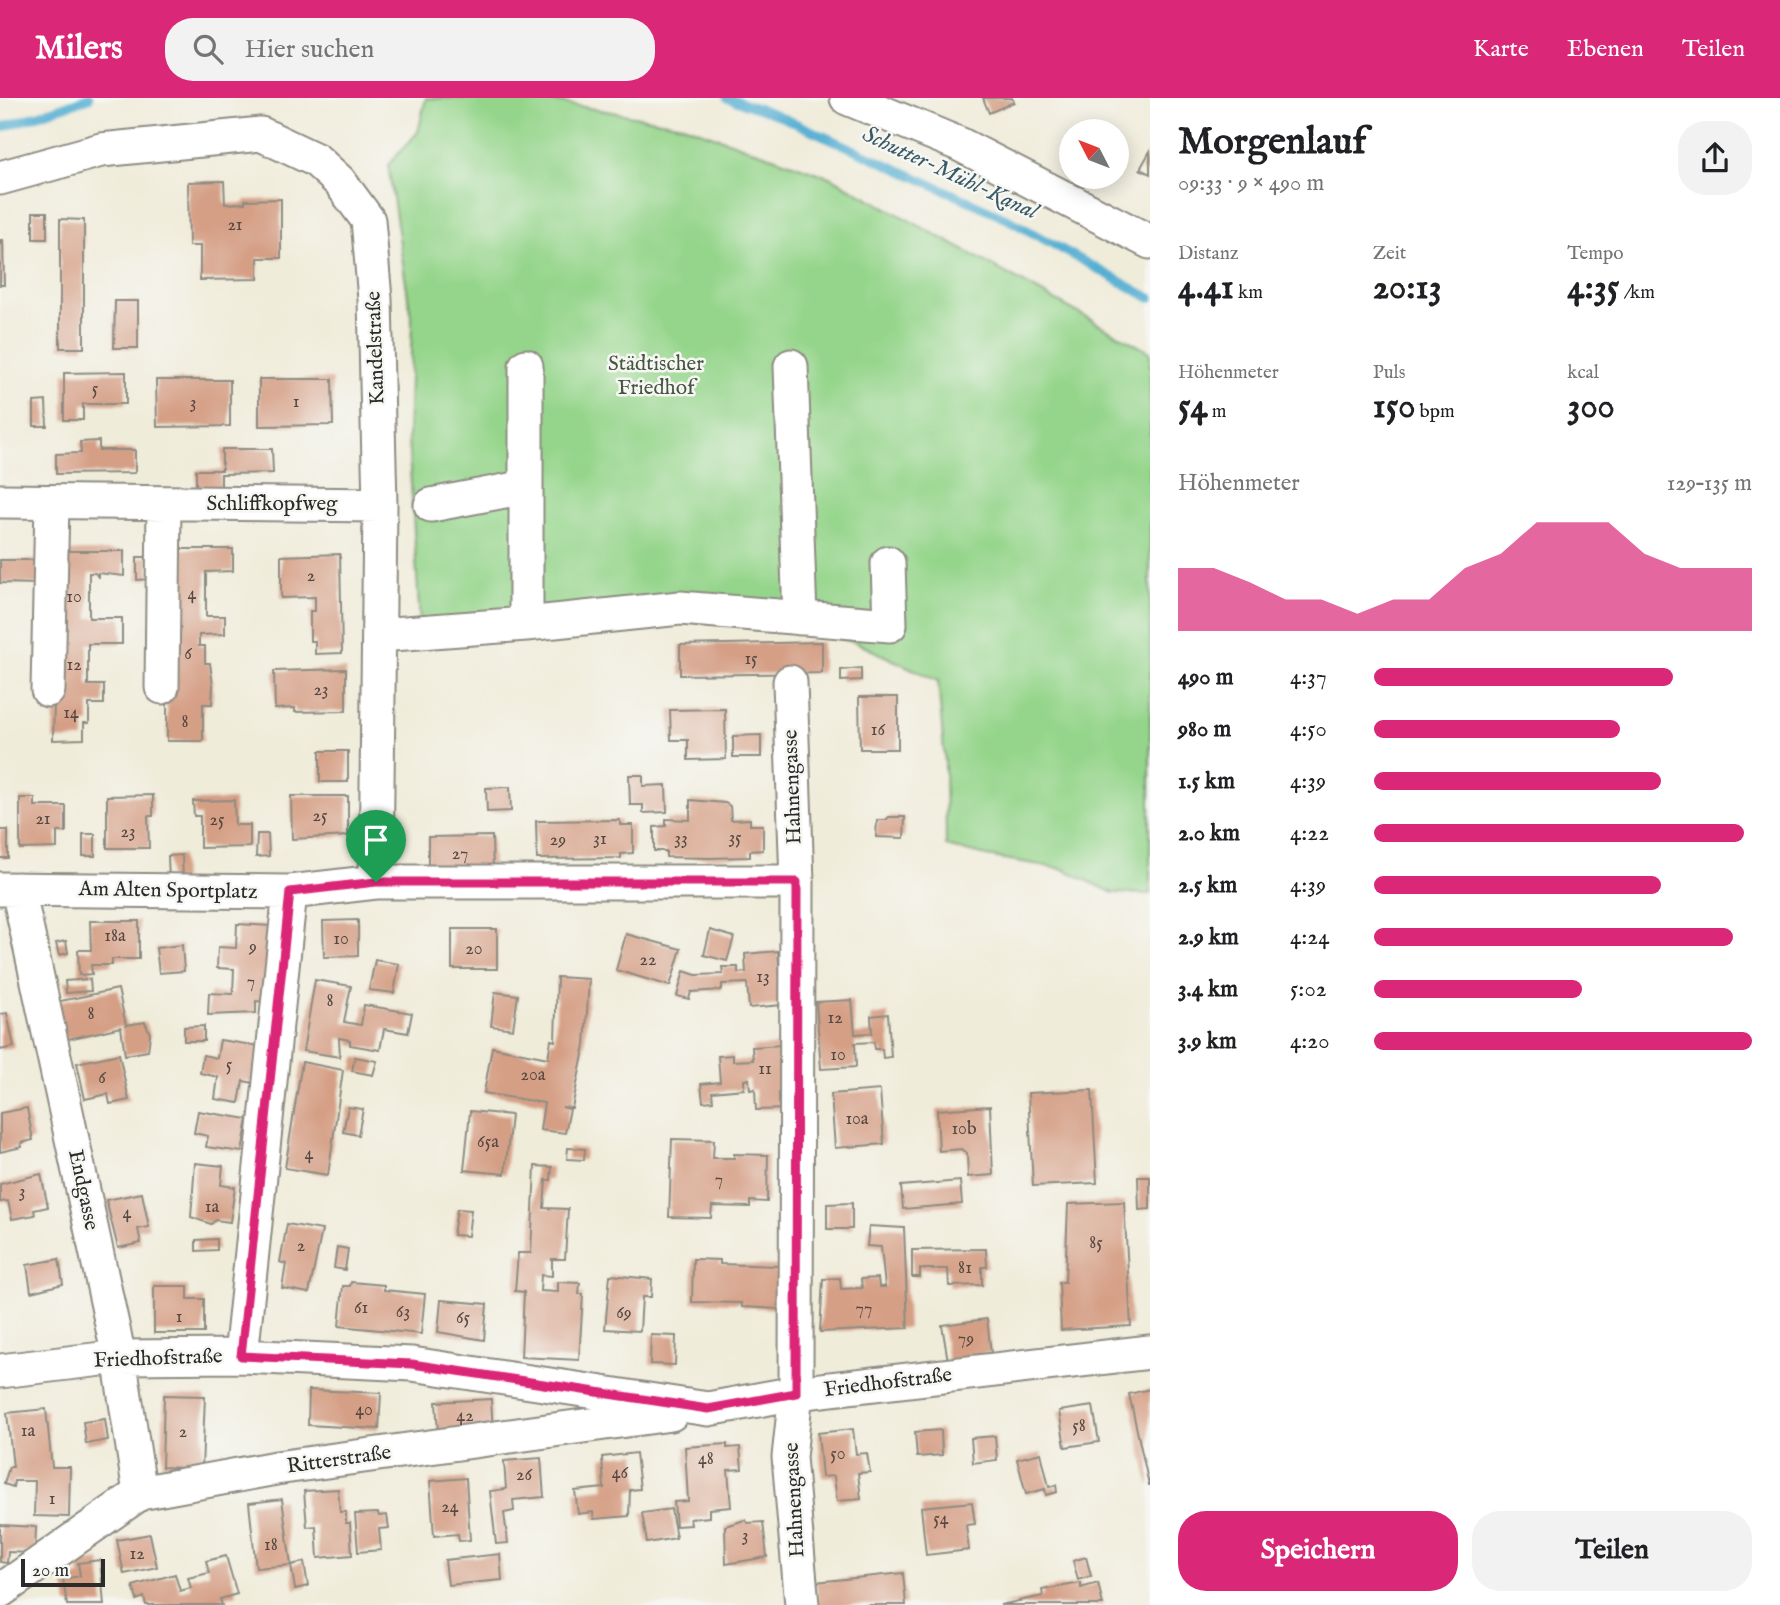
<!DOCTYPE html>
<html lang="de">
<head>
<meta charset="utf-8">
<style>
  :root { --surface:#fff; --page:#f2f2f2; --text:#202124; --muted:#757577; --accent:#db2777 }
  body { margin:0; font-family:"IM FELL English",serif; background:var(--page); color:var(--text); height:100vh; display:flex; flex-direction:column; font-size:26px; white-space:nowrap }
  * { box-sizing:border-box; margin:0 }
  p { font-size:23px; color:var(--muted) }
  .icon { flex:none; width:38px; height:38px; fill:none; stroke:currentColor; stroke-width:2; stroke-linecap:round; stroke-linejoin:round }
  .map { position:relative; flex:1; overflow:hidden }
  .sheet { display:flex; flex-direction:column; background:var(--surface); width:630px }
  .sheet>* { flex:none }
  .needle { width:46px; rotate:312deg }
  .tools { position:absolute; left:1059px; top:21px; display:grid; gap:14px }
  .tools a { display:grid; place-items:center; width:70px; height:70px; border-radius:50%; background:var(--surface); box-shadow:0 4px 18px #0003; font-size:35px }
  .scale { position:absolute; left:21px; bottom:18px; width:84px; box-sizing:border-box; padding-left:7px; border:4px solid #2b2b2b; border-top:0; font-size:19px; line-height:24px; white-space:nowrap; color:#2b2b2b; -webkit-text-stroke:5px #f6f6f2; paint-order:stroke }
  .pin { position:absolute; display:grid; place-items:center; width:60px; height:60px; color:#fff; margin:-72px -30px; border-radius:50% 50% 50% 0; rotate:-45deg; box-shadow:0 0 7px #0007 }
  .pin .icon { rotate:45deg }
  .round { display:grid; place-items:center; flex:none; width:74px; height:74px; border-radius:28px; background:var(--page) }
  .summary { display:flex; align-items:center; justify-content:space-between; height:119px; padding:0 28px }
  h1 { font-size:38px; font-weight:700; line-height:52px }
  .figures { display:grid; grid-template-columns:repeat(3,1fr); gap:10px; height:119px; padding:7px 28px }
  .figures div { display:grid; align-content:center }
  .figures b { font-size:35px; font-weight:700 }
  .figures small { font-size:19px; font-weight:400 }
  .figures p { font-size:19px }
  .chart { height:196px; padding:14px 28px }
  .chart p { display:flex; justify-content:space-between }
  .chart svg { width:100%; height:126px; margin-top:7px; fill:var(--accent); opacity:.7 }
  .action { display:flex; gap:14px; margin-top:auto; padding:14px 28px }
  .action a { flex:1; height:80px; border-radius:28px; background:var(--accent); color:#fff; font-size:28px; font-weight:700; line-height:80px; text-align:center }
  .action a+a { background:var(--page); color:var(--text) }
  ul { padding:0 28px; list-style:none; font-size:23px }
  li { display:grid; grid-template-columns:112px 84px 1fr; align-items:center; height:52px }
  li i { height:18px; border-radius:9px; background:var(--accent) }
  header { display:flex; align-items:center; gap:42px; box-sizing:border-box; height:98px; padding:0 35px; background:var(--accent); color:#fff }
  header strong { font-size:33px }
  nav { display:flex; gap:38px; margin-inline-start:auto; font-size:24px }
  .search { width:490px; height:63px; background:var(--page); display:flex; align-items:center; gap:18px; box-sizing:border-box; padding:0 24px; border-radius:28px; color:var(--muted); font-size:26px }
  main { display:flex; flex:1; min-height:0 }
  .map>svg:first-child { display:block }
  .green { fill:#95d58b; stroke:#60805b; stroke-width:2 }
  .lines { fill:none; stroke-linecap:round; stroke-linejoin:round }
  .stream { stroke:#54afd2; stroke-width:9 }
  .building { fill:#d59f85 }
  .minor-casing { stroke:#8e8c82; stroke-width:37 }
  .minor { stroke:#fff; stroke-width:33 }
  .route-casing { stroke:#fff; stroke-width:14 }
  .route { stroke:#db2777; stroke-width:9 }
  .labels { text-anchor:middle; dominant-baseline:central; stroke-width:5; stroke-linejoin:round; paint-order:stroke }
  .number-label { font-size:18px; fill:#564842 }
  .street-label { font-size:21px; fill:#2b2b2b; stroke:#f6f6f2 }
  .park-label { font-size:21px; fill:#465643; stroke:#f6f6f2 }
  .water-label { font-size:23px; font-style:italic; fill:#395965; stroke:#f6f6f2 }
</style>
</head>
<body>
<header>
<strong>Milers</strong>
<div class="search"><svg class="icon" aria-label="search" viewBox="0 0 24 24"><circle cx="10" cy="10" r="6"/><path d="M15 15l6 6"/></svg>Hier suchen</div>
<nav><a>Karte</a><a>Ebenen</a><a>Teilen</a></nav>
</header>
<main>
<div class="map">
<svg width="1150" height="1507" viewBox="0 0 1150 1507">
  <rect width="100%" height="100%" fill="#f6f6f2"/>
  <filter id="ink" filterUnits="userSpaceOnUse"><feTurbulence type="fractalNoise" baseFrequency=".0143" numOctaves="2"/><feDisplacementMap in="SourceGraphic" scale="14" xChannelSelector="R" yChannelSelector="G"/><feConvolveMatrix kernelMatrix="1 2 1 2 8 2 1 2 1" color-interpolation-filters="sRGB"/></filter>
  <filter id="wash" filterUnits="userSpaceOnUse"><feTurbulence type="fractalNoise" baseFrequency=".00686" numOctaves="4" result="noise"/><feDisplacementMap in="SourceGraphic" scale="28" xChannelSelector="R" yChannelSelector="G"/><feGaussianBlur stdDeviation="1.57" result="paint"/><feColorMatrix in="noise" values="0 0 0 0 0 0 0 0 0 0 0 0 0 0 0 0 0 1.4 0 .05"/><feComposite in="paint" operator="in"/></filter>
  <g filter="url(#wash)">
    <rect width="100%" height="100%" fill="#f0ecda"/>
    <path class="green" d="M426,0l114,1 143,26 149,53 318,174v542l-37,-1 -50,-24 -77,-13 -40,-10 -1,-83 -7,-82 -83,-39 -88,-21 -347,2 -12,-185 4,-115 -24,-158 30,-33z"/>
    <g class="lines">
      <path class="stream" d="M727,0l48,16 225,101 150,83
        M0,30l89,-30"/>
    </g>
    <g id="blocks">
      <path class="building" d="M983,0h29l2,4 -25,11z
        M1150,53v23l-10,-5z
        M224,83l1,23 20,-1v-3l36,-1v59h-23v21l-58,1v-34h-11l-1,-64z
        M33,114h14v27h-14z
        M60,121l24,1v128h-24z
        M0,142h3l1,45h-4z
        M115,203h23v47h-24z
        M126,274v32h-43v16h-19v-47z
        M259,281h73l1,46 -74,1z
        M156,282h74v46l-73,1z
        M46,303l1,25h-13v-24z
        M99,343v9h36v23l-79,1v-20l25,-1 -1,-11z
        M222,351h50l1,24 -52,1v18h-25v-22h26z
        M177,451h56v22l-27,1v44h19v18l-26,1v11h6v17h5l3,23 -1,18h-9v37h-36v-55z
        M58,453h66v25l-26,-3v4l-3,-4h-6v45h33v26h-34v41h16v19h-15v19h-5v16l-31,1z
        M340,456l2,99 -27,1v-13h-5v-30h5v-14l-34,1v-42z
        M137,459h12v22l-12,1z
        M0,462h39l1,24 -40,-1z
        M822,544v31l-142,2v-30z
        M861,570v12l-20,1v-11z
        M346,571v42l-51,1v-4l-20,1 -1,-38z
        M859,599h39v52h-38z
        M725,611l1,50 -38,1v-20h-17l-1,-30z
        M761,637v22h-28v-21z
        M320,653h28v31h-28z
        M629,677h14v11l23,-1 1,27 -24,1v-8h-13z
        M510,689l1,24 -24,1 -1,-24z
        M153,697v21h-5l1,32h-42v-52z
        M291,698h57v40l-56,3z
        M20,700h15v8h31v26h-9v16l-37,1z
        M234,702l1,25h15v22l-50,1v-32h-6l-1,-15z
        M690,702l35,3 5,3 1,14 19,-1v6h13v25l-13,1v6l-42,1 -42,-1v-6h-12v-24l12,-1v-7l24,1z
        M889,719h16l-1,21 -28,-1 1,-17h9z
        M620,722v5h13v28l-12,1v4l-84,1 -1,-38z
        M0,732h8v28h-8z
        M83,736h12v22h-12z
        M257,736h11l1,22 -13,1z
        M492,738l1,36h-65v-35z
        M182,757l1,25 -14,1 -1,-25z
        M358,822v36l-34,1 -1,-36z
        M90,823h49v38h-27v6h-21l1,9 -13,1 -1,-25h13z
        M237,826l34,2 -4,76 -11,-1v12l-48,2 1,-22 24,1 1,-25 -17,-1 1,-21 18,1z
        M452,831h45v40h-45z
        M710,832l24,7 -7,24 -23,-6z
        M626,836l55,15 -11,37 -54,-16z
        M66,843l2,12 -9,2 -3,-12z
        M182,847l2,26 -25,2 -3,-25z
        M778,853l4,54 -33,3 -2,-25 -25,1v6l-31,2 -2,7 -12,-3 7,-25 12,4 27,-1 -1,-7h16v6l8,-1 -1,-18z
        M375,862l24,4 -5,29 -25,-3z
        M557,879l32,2 -4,66 -13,63 -10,-1 8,2 -5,24 -25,-3 4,-27 -60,-10 8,-46 56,11 3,-18 4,1z
        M90,881l1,12 -25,2 -1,-12z
        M315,882l36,6 -7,36 17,3 3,-20 48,8 -4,20 -24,-4 -4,21 -30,-5v-5l-11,-2 1,19 -37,-6z
        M118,891l8,36 19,-3 5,12 -2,17 -23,4 -4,-28 -57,13 -8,-38z
        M495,894l23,3 -5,34 -22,-3z
        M852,902l3,34 17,-1 -1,-17 17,-2 3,43 -8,1 -1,-9h-7l-1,-7 -19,1 1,24 -35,2 -5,-67z
        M7,915l7,34 -14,3v-36z
        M204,928v15h-20v-14z
        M220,942l39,6 -5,37 -11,-2 -4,22 -24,-4 3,-22 -18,-4 3,-18 14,3z
        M782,947l4,64 -30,1 -1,-21 -5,1 -1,-11 -5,1v9l-32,3 1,9 -10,1 -2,-18 19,-2 -2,-26 15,-1v6l20,-1 -1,-13z
        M119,956l10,46 -19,4 -2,-10 -23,5 -8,-36z
        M355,959l22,4 -4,14 -21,-4z
        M302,964l41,8 -15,105 -43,-7z
        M880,992l4,54 -49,4 -4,-54z
        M1092,992l5,93 -64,3 -5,-93z
        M990,1008l3,69 -25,2 -1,-24 -5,-4 -23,2 -2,-41z
        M348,1009l15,2 -5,26 -15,-3z
        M27,1010l6,32 -12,3 1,4 -22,5v-39z
        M198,1013l50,8 -6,33 -36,-5 2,-11 -14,-3z
        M470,1013l41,4 -6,59 -41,-4z
        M672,1041l42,1 -1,18h21v-4l34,1 -1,47 -17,-1v6l-38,-1 -1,12 -42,-1z
        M568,1050l17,1 -1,11 -17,-1z
        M195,1065l28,3 -2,19 14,2 -5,35 -14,-2 -5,4 -20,-7z
        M535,1068l17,1 -1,13h-5l-2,28 24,1 -3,50h-13v17l-11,-1 -1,16 18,1v-10l22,1 -1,11h4l-4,66 -58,-3 3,-65 -9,-1 3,-38h13z
        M41,1076l7,33 -14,3 1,5 -23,4 -4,-18 -8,1v-18z
        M1138,1079h12v32l-11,1z
        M960,1083l2,23 -59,5 -2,-23z
        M142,1095l7,34 -11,2 3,14 -23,5 -12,-48z
        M1124,1104l7,124 -70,4 -2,-48h6l3,-78z
        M852,1105v26h-25v-25z
        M457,1111l14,1 -3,26 -15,-1z
        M287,1126l35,6 -13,63 -27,-5 4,-24 -6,-2z
        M869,1128l35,2 4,100 -88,4 3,-53 17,-1 1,11 21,-1 -1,-9 17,-1 1,9h6l-4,-40 -14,-1z
        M217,1141v11l-21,1v-11z
        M337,1149l11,2 -3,21 -11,-2z
        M986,1151l1,18h-5v18l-33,1 -1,-17h-28v8h-8v-27z
        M59,1161l4,25 -32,8 -4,-27z
        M693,1161l27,1v4l60,2 -1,43 -37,-2v-4l-50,-1z
        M610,1177l42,4 -1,18h-9l-2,34 -35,-2z
        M351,1184l33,3v5l41,4 -4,40 -82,-8 4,-40h7z
        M154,1188h34v13h16v34h-50z
        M441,1202l46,4 -3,36 -46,-8z
        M987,1221l4,34 -9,1 2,8 -35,5 -7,-42z
        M651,1237l25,1 -1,29 -25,-1z
        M1150,1291v96h-1l-20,-91z
        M309,1292l72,3 -2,36 -71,-4z
        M164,1297l41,1 -3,73 -40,-2z
        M491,1301l2,32 -55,3 -2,-32z
        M1093,1308l6,36 -34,5 -6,-36z
        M46,1311l6,58h18l-1,50 -35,-1 1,-35h-21l-1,6 -9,-3 5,-17h4l-6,-54z
        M105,1321l3,21 -22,4 -3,-22z
        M853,1331l3,25 11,-1 3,19 -12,1 3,26 -24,2 -3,-25 -12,1 -4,-44z
        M941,1332l1,25 -25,2 -2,-25z
        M995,1338l2,24 -24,3 -2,-25z
        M727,1346v4l13,-1 2,22 -14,1 3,37 -22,2v8l-19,2 1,6 -15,1 -2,-24 14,-1 -3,-54z
        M636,1355l4,36 -10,1 -1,26 -35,3 -1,-7 -15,2 -3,-23 29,-3 -2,-31z
        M1041,1355l8,34 7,-2 1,7 -11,3 -1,-6 -19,5 -9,-35z
        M541,1360l3,39 -31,3 1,11 -10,2 4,30 -12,1 -6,-53 16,-2 -2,-28z
        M466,1380l4,62 -11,1 -1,-7 -24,2 -4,-55z
        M338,1391l2,23h6v11h4l2,32 -34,3 -2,-32 -9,1 -3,-36z
        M282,1401l9,66 13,-3 4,24 -13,3 -4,-24 -35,3 -7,-65z
        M972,1404l3,22 -9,1 3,25 -43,5 -5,-48z
        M671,1411l5,29 -29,5 -5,-30z
        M378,1415l1,3 8,-1 2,13 -10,1 2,21 -23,2 -3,-38z
        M745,1422l3,3 15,-1 4,35 -41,7 -1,-38z
        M0,1427l36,2 -1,26 -27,-1 -1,11 -7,-1z
        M150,1436l7,33 -33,7 -7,-34z
        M500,1456l2,26 -54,5 -3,-25z
        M226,1458l11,38 -17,5 2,6h-76l-2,-8 -7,3 -4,-14 42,-12 5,17 11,-3 -3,-10 21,-5 -3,-12z
        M1086,1459l5,19 -13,4 -5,-19z
        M100,1462l4,45h-37l-4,-26 17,-3 -2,-13z
        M903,1475l3,32h-88l-2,-23z
        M1081,1485v5l17,-5 5,22h-103l43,-9 -1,-6z"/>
    </g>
  </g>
  <g filter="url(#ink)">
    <use href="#blocks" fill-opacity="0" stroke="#8e8c82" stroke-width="2"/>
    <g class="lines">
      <g class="minor-casing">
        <path id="minor" d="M847,0l112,46 191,98
          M0,80l101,-28 160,-16 55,26 24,22 28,38 7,79 5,206 -4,377
          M526,268v258
          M791,268l9,252
          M0,403l380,4
          M431,407l95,-18
          M379,537l147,-11 154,-16 210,17 -2,-62
          M790,584l7,200 -1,511 -7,64 13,148
          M162,589l2,-183
          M48,592l4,-188
          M0,791l290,3 86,-10h421
          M18,791l101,468 21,136
          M241,1258l49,-464
          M0,1273l119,-14 122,-1 171,8 296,45 88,-16 354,-41
          M0,1493l140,-98 136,-25 395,-54"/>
      </g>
      <use href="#minor" class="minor"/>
    </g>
  </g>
  <g class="lines" filter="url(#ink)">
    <g class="route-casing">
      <path id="route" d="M376,784h421l-1,511 -88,16 -296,-45 -171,-8 49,-464z"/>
    </g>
    <use href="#route" class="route"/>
  </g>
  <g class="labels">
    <g class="number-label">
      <text x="235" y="127">21</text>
      <text x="95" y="291">5</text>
      <text x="296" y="304">1</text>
      <text x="193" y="305">3</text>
      <text x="311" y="478">2</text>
      <text x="192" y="496">4</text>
      <text x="74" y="499">10</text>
      <text x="188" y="556">6</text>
      <text x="751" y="561">15</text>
      <text x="74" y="567">12</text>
      <text x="321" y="592">23</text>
      <text x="71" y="615">14</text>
      <text x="185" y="624">8</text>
      <text x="878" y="632">16</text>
      <text x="320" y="718">25</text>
      <text x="43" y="721">21</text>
      <text x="217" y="722">25</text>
      <text x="128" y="734">23</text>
      <text x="735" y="740">35</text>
      <text x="600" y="741">31</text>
      <text x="681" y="741">33</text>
      <text x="558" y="742">29</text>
      <text x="460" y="756">27</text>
      <text x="115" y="838">18a</text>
      <text x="341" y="841">10</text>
      <text x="253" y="849">9</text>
      <text x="474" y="851">20</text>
      <text x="648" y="862">22</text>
      <text x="763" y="879">13</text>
      <text x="251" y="884">7</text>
      <text x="330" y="903">8</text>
      <text x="91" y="916">8</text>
      <text x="835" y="920">12</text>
      <text x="838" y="957">10</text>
      <text x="229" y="967">5</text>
      <text x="765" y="971">11</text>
      <text x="533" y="977">20a</text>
      <text x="102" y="980">6</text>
      <text x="857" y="1021">10a</text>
      <text x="964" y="1031">10b</text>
      <text x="488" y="1044">65a</text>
      <text x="309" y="1056">4</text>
      <text x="719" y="1082">7</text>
      <text x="22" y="1094">3</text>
      <text x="212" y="1109">1a</text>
      <text x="127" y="1115">4</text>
      <text x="1096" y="1145">85</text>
      <text x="301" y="1148">2</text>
      <text x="965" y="1170">81</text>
      <text x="361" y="1210">61</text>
      <text x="864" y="1211">77</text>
      <text x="403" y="1214">63</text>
      <text x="624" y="1215">69</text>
      <text x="179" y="1219">1</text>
      <text x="463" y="1220">65</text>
      <text x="966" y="1241">79</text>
      <text x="364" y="1312">40</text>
      <text x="465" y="1318">42</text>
      <text x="1079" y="1328">58</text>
      <text x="28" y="1333">1a</text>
      <text x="183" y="1334">2</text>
      <text x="838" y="1356">50</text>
      <text x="706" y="1361">48</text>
      <text x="620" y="1375">46</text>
      <text x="524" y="1377">26</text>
      <text x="52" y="1401">1</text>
      <text x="450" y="1409">24</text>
      <text x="941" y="1421">54</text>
      <text x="745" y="1438">3</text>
      <text x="271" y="1447">18</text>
      <text x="137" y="1456">12</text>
    </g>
    <g class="street-label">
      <text transform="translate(376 250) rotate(-92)">Kandelstraße</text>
      <text x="272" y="406">Schliffkopfweg</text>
      <text transform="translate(793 689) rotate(-92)">Hahnengasse</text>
      <text transform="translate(168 793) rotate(1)">Am Alten Sportplatz</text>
      <text transform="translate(83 1092) rotate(78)">Endgasse</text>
      <text transform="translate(158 1261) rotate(-2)">Friedhofstraße</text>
      <text transform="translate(888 1285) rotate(-7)">Friedhofstraße</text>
      <text transform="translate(339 1362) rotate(-8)">Ritterstraße</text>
      <text transform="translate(795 1402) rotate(-93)">Hahnengasse</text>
    </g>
    <g class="park-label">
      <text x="656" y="266">Städtischer<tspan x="656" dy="24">Friedhof</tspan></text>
    </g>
    <g class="water-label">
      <text transform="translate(950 75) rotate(25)">Schutter-Mühl-Kanal</text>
    </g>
  </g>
</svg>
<div class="tools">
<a><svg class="needle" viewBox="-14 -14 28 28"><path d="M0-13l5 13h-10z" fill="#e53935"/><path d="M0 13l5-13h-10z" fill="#757577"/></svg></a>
</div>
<div class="scale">20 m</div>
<div class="pin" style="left:376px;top:784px;background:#1e9e55"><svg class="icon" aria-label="arrive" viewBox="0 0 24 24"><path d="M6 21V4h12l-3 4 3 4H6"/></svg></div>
</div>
<section class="sheet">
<div class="summary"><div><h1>Morgenlauf</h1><p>09:33 · 9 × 490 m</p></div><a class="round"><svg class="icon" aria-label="share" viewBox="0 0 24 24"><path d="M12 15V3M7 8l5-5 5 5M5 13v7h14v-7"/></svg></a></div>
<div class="figures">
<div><p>Distanz</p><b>4.41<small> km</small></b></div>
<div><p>Zeit</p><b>20:13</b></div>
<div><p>Tempo</p><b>4:35<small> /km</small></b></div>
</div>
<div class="figures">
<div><p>Höhenmeter</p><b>54<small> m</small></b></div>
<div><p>Puls</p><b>150<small> bpm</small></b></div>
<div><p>kcal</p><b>300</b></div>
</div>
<div class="chart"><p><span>Höhenmeter</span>129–135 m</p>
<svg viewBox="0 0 160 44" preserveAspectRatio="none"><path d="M0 44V22L10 22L20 27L30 33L40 33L50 38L60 33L70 33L80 22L90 17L100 6L110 6L120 6L130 17L140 22L150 22L160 22V44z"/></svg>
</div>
<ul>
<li><b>490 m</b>4:37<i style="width:79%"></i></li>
<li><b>980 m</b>4:50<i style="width:65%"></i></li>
<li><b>1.5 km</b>4:39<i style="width:76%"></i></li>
<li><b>2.0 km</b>4:22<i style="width:98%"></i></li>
<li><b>2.5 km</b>4:39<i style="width:76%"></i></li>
<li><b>2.9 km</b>4:24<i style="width:95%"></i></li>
<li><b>3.4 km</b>5:02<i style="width:55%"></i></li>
<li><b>3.9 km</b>4:20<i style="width:100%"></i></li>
</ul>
<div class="action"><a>Speichern</a><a>Teilen</a></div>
</section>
</main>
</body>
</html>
